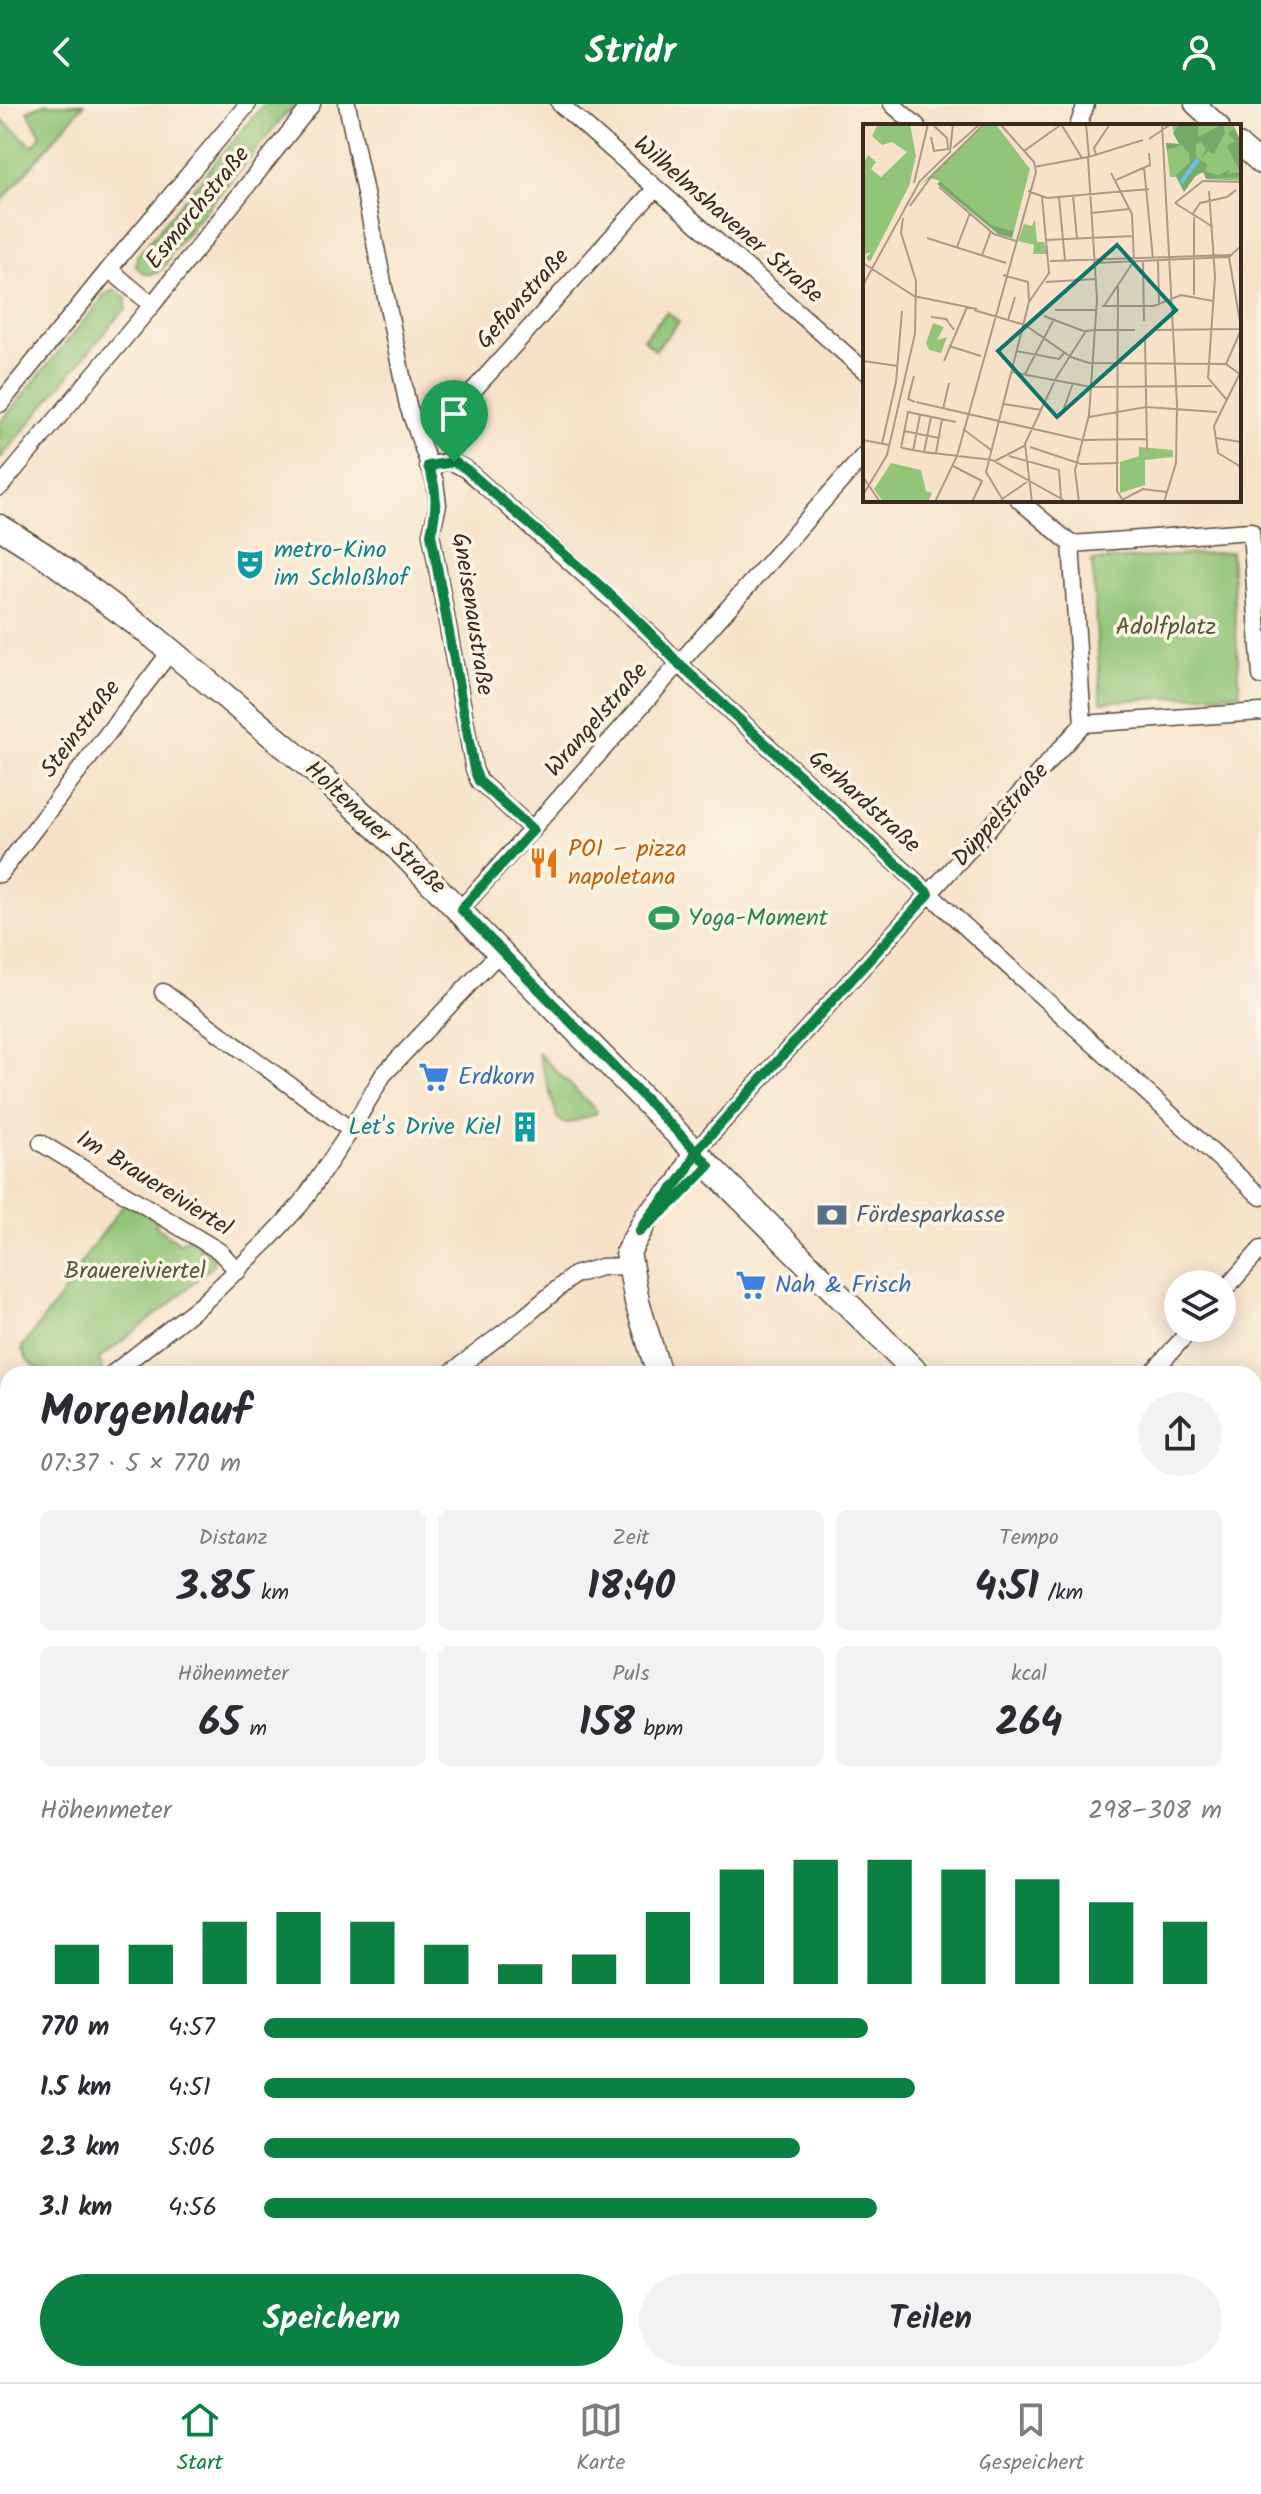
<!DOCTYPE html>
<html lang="de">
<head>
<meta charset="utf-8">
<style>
  :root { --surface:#fff; --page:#f2f2f3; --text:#2b2b33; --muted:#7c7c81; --line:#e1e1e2; --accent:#0b8043 }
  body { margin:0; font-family:Kalam,sans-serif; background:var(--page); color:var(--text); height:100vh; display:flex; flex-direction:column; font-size:30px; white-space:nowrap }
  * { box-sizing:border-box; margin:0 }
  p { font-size:26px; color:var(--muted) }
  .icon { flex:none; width:44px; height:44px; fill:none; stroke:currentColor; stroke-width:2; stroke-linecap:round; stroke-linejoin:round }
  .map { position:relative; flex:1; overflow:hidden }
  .drawer { position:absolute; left:0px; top:1262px; width:1262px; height:1016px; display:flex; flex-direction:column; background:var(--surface); border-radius:24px 24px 0 0; box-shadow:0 4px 20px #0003 }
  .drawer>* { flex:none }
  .fabs { position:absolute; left:1164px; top:1166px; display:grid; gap:16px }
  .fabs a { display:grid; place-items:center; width:72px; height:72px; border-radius:50%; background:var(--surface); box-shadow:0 4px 20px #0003; font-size:40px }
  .pin { position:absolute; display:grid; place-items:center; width:68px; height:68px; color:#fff; margin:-82px -34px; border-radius:50% 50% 50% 0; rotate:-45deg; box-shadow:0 0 8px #0007 }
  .pin .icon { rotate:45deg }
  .round { display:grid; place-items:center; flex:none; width:84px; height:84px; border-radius:42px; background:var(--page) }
  .summary { display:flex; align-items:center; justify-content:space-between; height:136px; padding:0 40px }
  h1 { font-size:44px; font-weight:700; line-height:60px }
  .metrics { display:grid; grid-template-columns:repeat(3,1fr); gap:12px; height:136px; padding:8px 40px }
  .metrics div { display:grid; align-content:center; border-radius:12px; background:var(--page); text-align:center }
  .metrics b { font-size:40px; font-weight:700 }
  .metrics small { font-size:22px; font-weight:400 }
  .metrics p { font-size:22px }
  .chart { height:224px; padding:16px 40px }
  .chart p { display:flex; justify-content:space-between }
  .chart svg { width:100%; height:144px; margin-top:8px; stroke:var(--accent); stroke-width:6 }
  .cta { display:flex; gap:16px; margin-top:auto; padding:16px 40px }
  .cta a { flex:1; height:92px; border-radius:48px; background:var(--accent); color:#fff; font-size:32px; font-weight:700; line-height:92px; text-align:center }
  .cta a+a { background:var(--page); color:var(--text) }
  ul { padding:0 40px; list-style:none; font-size:26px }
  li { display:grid; grid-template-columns:128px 96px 1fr; align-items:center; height:60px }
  li i { height:20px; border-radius:10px; background:var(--accent) }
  header { display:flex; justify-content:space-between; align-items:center; height:104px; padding:0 40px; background:var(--accent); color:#fff; font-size:36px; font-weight:700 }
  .menu { display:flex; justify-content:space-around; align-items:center; height:112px; border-top:2px solid var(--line); background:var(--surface); font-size:22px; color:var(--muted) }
  .menu a { display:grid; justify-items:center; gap:4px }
  .menu .active { color:var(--accent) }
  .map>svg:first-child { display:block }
  .green { fill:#92c577; stroke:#66784a; stroke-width:2 }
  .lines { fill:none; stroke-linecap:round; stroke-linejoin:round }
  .minor-casing { stroke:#574638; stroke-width:19 }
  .tertiary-casing { stroke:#574638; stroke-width:23 }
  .secondary-casing { stroke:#574638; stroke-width:27 }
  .minor { stroke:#fff; stroke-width:16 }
  .tertiary { stroke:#fff; stroke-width:20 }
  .secondary { stroke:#fff; stroke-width:24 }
  .route-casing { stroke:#fff; stroke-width:16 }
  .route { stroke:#0b8043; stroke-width:10 }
  .labels { text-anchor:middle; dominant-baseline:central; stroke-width:7; stroke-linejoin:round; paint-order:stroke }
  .street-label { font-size:24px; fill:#3b2a1e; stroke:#fcf5e5 }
  .culture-label { font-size:24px; fill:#0d838f; stroke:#fcf5e5; text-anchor:start }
  .park-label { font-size:24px; fill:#555839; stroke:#fcf5e5 }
  .food-label { font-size:24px; fill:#c56008; stroke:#fcf5e5; text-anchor:start }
  .leisure-label { font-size:24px; fill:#27864d; stroke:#fcf5e5; text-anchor:start }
  .shop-label { font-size:24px; fill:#366cbe; stroke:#fcf5e5; text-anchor:start }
  .service-label { font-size:24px; fill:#4e5e75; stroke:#fcf5e5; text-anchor:start }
  .inset-river { fill:none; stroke:#6cbfe8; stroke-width:4 }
  .inset-road { fill:none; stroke:#ac9885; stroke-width:2 }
  .view { fill:#0f766e; fill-opacity:0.15; stroke:#0f766e; stroke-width:4 }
  .inset-edge { fill:none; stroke:#3b2a1e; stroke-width:4 }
</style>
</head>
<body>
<header><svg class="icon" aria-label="back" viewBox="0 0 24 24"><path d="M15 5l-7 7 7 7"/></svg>Stridr<svg class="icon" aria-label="person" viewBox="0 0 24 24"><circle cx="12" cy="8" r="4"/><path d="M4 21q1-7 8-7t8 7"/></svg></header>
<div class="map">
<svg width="1261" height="2278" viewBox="0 0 1261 2278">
  <rect width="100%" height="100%" fill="#fcf5e5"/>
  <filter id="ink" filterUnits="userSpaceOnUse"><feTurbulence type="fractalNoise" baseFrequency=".0125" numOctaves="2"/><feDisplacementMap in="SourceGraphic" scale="16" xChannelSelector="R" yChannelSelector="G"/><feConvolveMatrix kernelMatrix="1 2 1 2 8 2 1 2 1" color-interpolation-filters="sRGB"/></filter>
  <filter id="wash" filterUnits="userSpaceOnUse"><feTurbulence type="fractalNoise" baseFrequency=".006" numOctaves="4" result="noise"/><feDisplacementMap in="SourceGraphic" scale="32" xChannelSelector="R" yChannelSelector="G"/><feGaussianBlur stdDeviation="1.8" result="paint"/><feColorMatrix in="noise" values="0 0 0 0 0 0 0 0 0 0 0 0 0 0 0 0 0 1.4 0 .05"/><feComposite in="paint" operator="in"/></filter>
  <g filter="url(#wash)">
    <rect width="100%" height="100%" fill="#f7e2c9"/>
    <path class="green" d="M44,0h40l-84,99v-85l33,28 8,-11 -14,-24z
      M264,0h38l-5,7h-9l-117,141c-5,18 -21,32 -35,14l1,-10z
      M114,186l12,7v13l-7,5 -119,144v-36l102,-124v-3z
      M667,208l12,10 -24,28 -12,-11z
      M1231,448l9,141 -139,9 -9,-141z
      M538,949l59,58 -1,3 -30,10 -8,-5z
      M126,1097l32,20 -3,5 25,17 8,-5 21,14 5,7 -1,6 -43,39 -71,55 3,11 -5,4c-24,0 -70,5 -75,-27l49,-64 4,-12z
      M847,2270h54l4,8h-67z"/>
  </g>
  <g filter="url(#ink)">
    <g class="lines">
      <g class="minor-casing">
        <path id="minor" d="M347,0l61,302 27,76 3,23 -7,29 43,235 5,12 54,49
          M560,0l305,267
          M892,0l25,22
          M1078,22l8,-22
          M109,165l43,36
          M0,300l109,-135 139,-165
          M414,317l38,-7 204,-226
          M428,362l21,-5 17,8 190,170 23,25 103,95 479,438
          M0,383l152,-182 160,-201
          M1019,396l52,44
          M1071,440l12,180 178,-12
          M1071,440l180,-13 10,145
          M0,770l171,-223
          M461,805l404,-455
          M163,888l188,138
          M41,1039l178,108 19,20
          M696,1047l387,-427
          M1222,1189l39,-44
          M112,1270l91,-71 65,-63 33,-36 50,-74 32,-55 117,-123
          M449,1270l74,-56 51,-43 27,-8 28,-1
          M1151,1270l41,-46
          M1254,1647l7,-5
          M0,1828l8,12
          M1254,2110l7,12
          M1254,2159l7,-5
          M296,2270l6,8
          M417,2278l9,-8"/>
      </g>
      <g class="tertiary-casing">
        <path id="tertiary" d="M1195,0l24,22
          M1239,40l22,20
          M0,1727l8,-2"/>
      </g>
      <g class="secondary-casing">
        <path id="secondary" d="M0,423l47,30 107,80 169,141 59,54 327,334 209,208
          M659,1270l-22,-72 -9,-50 19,-35 32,-32 17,-34
          M1254,1619l7,7
          M993,2270l4,8"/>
      </g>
      <use href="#minor" class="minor"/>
      <use href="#tertiary" class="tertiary"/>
      <use href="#secondary" class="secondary"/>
    </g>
  </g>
  <g class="lines" filter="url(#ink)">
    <g class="route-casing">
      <path id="route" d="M454,358l-26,4c10,24 9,42 3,68l43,235 5,12 54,49 -72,79 235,242c-14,37 -39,49 -57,81l36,-31 34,-35 -13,-15 233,-257 -250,-230c-64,-72 -142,-131 -213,-195l-12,-7"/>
    </g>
    <use href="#route" class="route"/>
  </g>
  <defs>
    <g id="theatre-bare" transform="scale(2.4)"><path d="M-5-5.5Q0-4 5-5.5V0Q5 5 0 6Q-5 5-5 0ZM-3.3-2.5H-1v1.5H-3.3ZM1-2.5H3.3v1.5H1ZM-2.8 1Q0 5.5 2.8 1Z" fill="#0f9aa8" stroke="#fcf5e5" stroke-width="2.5" paint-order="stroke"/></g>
    <g id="restaurant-bare" transform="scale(2.4)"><path d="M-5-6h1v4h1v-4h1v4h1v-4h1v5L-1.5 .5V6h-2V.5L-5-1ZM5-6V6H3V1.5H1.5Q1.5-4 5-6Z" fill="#e8710a" stroke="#fcf5e5" stroke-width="2.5" paint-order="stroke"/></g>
    <g id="stadium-bare" transform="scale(2.4)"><path d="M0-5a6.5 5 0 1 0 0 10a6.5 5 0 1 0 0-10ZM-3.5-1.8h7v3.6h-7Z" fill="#2e9e5b" stroke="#fcf5e5" stroke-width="2.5" paint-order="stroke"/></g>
    <g id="supermarket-bare" transform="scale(2.4)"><path d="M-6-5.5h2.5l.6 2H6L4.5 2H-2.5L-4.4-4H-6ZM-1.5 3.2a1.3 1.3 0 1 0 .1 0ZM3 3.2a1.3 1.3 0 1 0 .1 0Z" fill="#3f7fe0" stroke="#fcf5e5" stroke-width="2.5" paint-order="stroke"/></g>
    <g id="building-bare" transform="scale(2.4)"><path d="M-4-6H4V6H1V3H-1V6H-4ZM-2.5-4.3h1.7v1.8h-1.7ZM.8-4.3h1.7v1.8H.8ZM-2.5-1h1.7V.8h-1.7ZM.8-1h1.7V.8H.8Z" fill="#0f9aa8" stroke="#fcf5e5" stroke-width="2.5" paint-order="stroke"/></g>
    <g id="bank-bare" transform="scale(2.4)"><path d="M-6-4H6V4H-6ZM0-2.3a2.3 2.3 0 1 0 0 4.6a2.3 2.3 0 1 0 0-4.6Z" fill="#5c6f8a" stroke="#fcf5e5" stroke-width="2.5" paint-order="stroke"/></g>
  </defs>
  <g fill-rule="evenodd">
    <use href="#theatre-bare" x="250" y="460"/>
    <use href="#restaurant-bare" x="544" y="759"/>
    <use href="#stadium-bare" x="664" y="814"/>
    <use href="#supermarket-bare" x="434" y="973"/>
    <use href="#building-bare" x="525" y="1023"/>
    <use href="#bank-bare" x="832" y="1111"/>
    <use href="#supermarket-bare" x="751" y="1181"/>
  </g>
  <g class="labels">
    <g class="street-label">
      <text transform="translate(198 104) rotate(-51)">Esmarchstraße</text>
      <text transform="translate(728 116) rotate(41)">Wilhelmshavener Straße</text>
      <text transform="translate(523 195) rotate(-48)">Gefionstraße</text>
      <text transform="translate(472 510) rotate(81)">Gneisenaustraße</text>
      <text transform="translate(597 616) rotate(-49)">Wrangelstraße</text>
      <text transform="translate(81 625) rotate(-53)">Steinstraße</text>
      <text transform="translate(864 698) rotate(42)">Gerhardstraße</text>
      <text transform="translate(1001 711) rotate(-48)">Düppelstraße</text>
      <text transform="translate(375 724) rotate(43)">Holtenauer Straße</text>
      <text transform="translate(154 1080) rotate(32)">Im Brauereiviertel</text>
    </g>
    <g class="culture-label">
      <text x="274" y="446">metro-Kino<tspan x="274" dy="28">im Schloßhof</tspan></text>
      <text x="501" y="1023" text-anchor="end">Let's Drive Kiel</text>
    </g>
    <g class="park-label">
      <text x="1166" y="523">Adolfplatz</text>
      <text x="135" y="1167">Brauereiviertel</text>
    </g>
    <g class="food-label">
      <text x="568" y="745">POI – pizza<tspan x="568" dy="28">napoletana</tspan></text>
    </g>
    <g class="leisure-label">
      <text x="688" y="814">Yoga-Moment</text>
    </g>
    <g class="shop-label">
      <text x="458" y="973">Erdkorn</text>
      <text x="775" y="1181">Nah &amp; Frisch</text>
    </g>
    <g class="service-label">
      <text x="856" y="1111">Fördesparkasse</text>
    </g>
  </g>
  <g transform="translate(863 20)">
    <rect width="378" height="378" fill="#f7e2c9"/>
    <path d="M4,0h43l6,32 -7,30 -39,76 -4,-4 5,-6 -8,3v-91l5,-9 8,7 -5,7 10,8 26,-25 -15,-10 -10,3 -10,-9 5,-10zM120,0l14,2 33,43 -16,62 -22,-6 -52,-44 -10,-3 -10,7zM308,0h62l8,18v39l-35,-2 -3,-7 -14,8 -5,12 -8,-15h-6l-4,-34 13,1zM172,95l2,23h7l3,12h-14l1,-9 -16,-4 6,-17 8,2zM70,199l11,4 -7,13 10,-3 -6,16 -12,-3 -3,-7zM276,323l34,3v7l-28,3v25l-25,8v-31l19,-6zM28,339l30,7 5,21 6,2 -4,9h-45l-9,-13z" fill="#92c577"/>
    <path d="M316,0h19v13l25,-13 2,9 -11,21 -6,-3 -7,8 5,-11 -5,-6 -5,2v13l11,7 -2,8 14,3 12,-6 -4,5 13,-2 -13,-26 8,-5 -7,-7 6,-6 7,14v32l-2,3 -33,2 -2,-7 -7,2 -13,18 -8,-17 14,-13 -1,-9 -7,-8 -15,5 -1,-7 13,1 -6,-11zM77,57l52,44 22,6 -2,7 -14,-4 -61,-50z" fill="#75aa68"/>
    <path class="inset-river" d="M318,59l17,-24"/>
    <path class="inset-road" d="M198,0l21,34M223,0l3,33 54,-17M299,0l15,281 -1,58 -12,39M68,13l3,14 14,-2 -1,-11 -15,-14M286,15l22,-15M90,24l27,-24M161,27l38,-27M233,31l-2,-7 16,-24M171,43l54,-10M281,43l9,92M253,56l34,-15 -1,-12M51,59l14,-59M76,63l55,47 22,7M165,67l19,7 102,-9M346,67l6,86 -7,101 18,21M210,72l4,42M196,74l6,62M312,79l28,-22 38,1M312,79l38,24M47,82l21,-29 53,-53M229,89l37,-4M329,91l8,-12 27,-6 9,-7M64,114l79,25M182,116l88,-4M378,122l-12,11 12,71M94,123l13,-34M119,131l9,-24M280,136l1,61M295,136l1,44M187,137l180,-6M0,139l51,33 63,13M231,139l135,-6M140,151l25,7 1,20M183,158l50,-3M255,160l-1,207 7,11M0,161l57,-104 30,-29 3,-28M331,171v-78M239,182h52l27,-11 32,6M241,182l30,-45 -2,-47 -21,-41M111,186l51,15 46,32 18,6 137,1 15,11M192,186h41M181,192l42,16M68,193l15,2 8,11M145,196l7,-23M232,206h40M290,206l88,-1M282,215l2,111M86,222l32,10M153,227l43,8 6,-7M0,237l35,5M81,237l23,-54M363,240l15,-34M148,248l80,15 121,-1M377,249l-26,53 4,27 23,14M162,250l28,-53M51,252l-6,23 7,3M53,278l166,38 65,-1M140,280l39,6M203,284l-3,3 10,-28M80,285l6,-26M226,293l57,-10 71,5M100,305l28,21M41,307l35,7M353,314l25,4M0,316l26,5M19,320l14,-62 6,-71M167,323l51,17 38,-1M38,324l7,-36 48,10M39,324l27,5M50,327l7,-36M61,328l7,-35M61,328l68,8 75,42M73,329l6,-34M146,332l50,14 2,28M132,337l29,-15M90,342l29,15 -10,21M0,353l17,25M0,371l24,-40 28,-121 1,-53 -15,-48 2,-15M139,375l25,-17M259,376l21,-11 24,3M72,378l22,-46 79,-284 -2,-10 -34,-38M141,378l-18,-30 43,-170 20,-29 -7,-76M169,378l-7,-58 31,-66 30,-47 9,-1M216,378l-4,-32 14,-55 8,-116 -9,-141"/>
    <path class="view" d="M254,121l59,65 -119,107 -59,-66z"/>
    <rect width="378" height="378" class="inset-edge"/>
  </g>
</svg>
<div class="fabs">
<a><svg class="icon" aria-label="layers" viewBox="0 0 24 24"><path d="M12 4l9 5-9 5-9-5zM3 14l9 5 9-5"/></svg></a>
</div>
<div class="pin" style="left:454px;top:358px;background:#1e9e55"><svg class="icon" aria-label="arrive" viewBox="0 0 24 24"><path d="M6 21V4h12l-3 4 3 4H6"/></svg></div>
<section class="drawer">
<div class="summary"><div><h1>Morgenlauf</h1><p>07:37 · 5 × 770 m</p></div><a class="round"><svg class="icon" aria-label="share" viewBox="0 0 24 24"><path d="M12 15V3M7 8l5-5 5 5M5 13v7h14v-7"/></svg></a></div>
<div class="metrics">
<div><p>Distanz</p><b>3.85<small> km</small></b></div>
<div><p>Zeit</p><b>18:40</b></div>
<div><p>Tempo</p><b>4:51<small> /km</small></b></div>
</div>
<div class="metrics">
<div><p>Höhenmeter</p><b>65<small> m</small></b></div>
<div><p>Puls</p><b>158<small> bpm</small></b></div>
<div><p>kcal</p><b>264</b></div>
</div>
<div class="chart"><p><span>Höhenmeter</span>298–308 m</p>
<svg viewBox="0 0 160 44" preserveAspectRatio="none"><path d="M5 44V32M15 44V32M25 44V25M35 44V22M45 44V25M55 44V32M65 44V38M75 44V35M85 44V22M95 44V9M105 44V6M115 44V6M125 44V9M135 44V12M145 44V19M155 44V25"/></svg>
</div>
<ul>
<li><b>770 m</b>4:57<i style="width:63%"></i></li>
<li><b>1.5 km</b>4:51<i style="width:68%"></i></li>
<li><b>2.3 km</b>5:06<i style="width:56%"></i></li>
<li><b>3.1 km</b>4:56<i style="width:64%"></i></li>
</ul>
<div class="cta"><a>Speichern</a><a>Teilen</a></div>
</section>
</div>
<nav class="menu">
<a class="active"><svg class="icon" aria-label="home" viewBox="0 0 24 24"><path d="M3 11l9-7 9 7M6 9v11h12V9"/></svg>Start</a>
<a><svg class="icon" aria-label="map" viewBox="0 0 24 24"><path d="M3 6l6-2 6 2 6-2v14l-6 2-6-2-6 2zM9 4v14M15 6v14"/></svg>Karte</a>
<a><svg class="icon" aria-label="saved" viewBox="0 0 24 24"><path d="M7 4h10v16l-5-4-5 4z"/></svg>Gespeichert</a>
</nav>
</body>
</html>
